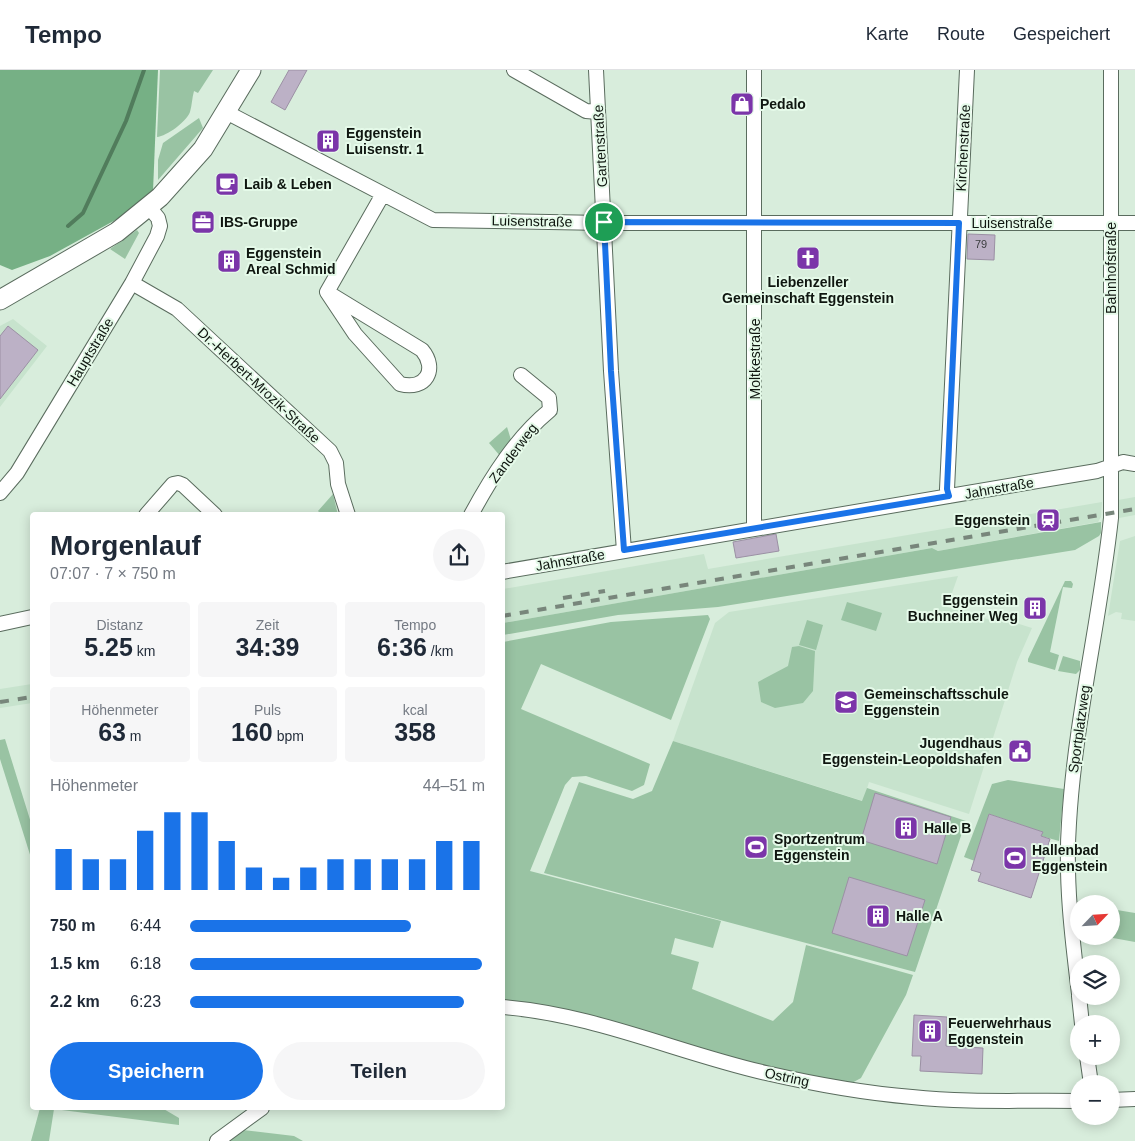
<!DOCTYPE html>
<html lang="de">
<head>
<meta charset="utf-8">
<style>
  :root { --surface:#fff; --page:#f6f6f7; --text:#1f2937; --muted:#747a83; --line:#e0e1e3; --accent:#1a73e8 }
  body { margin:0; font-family:Arial,sans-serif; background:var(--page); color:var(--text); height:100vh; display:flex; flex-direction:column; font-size:19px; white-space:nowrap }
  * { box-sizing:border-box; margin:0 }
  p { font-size:16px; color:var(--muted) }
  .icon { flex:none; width:28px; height:28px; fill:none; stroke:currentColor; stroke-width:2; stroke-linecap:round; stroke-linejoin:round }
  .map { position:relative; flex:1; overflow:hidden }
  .details { position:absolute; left:30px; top:442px; width:475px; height:598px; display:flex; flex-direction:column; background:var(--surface); border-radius:5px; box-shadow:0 2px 12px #0003 }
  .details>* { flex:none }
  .needle { width:32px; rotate:65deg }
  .buttons { position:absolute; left:1070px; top:825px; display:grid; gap:10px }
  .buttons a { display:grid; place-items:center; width:50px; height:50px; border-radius:50%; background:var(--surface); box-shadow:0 2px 12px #0003; font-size:25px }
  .pin { position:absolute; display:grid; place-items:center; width:42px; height:42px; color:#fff; margin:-21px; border:2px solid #fff; border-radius:50%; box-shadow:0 1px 5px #0007 }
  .round { display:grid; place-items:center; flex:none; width:52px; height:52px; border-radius:26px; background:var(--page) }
  .headline { display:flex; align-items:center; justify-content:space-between; height:85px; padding:0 20px }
  h1 { font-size:28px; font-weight:700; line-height:38px }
  .stats { display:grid; grid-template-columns:repeat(3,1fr); gap:8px; height:85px; padding:5px 20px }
  .stats div { display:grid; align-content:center; border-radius:5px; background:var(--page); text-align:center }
  .stats b { font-size:25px; font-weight:700 }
  .stats small { font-size:14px; font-weight:400 }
  .stats p { font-size:14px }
  .chart { height:140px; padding:10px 20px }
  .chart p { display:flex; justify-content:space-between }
  .chart svg { width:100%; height:90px; margin-top:5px; stroke:var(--accent); stroke-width:6 }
  .primary-button { display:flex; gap:10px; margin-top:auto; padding:10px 20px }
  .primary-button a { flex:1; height:58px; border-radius:30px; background:var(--accent); color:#fff; font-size:20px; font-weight:700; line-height:58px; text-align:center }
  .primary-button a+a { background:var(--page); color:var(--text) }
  ul { padding:0 20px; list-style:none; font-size:16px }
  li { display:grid; grid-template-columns:80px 60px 1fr; align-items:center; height:38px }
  li i { height:12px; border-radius:6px; background:var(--accent) }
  header { display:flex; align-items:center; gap:30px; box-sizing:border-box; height:70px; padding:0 25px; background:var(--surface); border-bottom:1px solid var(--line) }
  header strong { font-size:24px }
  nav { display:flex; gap:28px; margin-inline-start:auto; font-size:18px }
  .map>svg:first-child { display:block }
  .built { fill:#c7e3cd }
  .green { fill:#99c3a3 }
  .forest { fill:#76b085 }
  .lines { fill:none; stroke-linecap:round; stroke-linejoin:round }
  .stream { stroke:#517c5c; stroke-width:4 }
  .building { fill:#bcb1c6; stroke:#9b90a4 }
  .street-casing { stroke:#5a6c5e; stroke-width:16 }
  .secondary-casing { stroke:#5a6c5e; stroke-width:21 }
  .street { stroke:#fff; stroke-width:14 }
  .secondary { stroke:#fff; stroke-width:19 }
  .rail { stroke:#78867b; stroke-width:4; stroke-dasharray:9 9; stroke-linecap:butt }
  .route-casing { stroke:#fff; stroke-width:10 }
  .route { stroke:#1a73e8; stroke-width:6 }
  .labels { text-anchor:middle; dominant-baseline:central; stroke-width:4; stroke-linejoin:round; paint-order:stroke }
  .number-label { font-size:11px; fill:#3a3d3e }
  .poi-label { font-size:14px; font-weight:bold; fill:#0f1610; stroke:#e5fae9; text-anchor:start }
  .street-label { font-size:14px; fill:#0f1610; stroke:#e5fae9 }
</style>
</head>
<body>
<header>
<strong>Tempo</strong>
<nav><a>Karte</a><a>Route</a><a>Gespeichert</a></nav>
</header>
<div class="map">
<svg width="1135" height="1071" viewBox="0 0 1135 1071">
  <rect width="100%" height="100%" fill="#d8eddc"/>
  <path class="built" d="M13,249l34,27 -47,61v-81z
    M1135,427v18l-16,3 -1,-18z
    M1102,432l-1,15 -3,5 -160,29 -6,-3 -429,75v-34l201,-35 4,15z
    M1135,466v85l-14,-2 1,-6 -6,-1 -8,4 12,-75z
    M958,506l-11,31 47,14 2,-4 36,11 -15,34 -48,152 -100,-32 -6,19 -190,-60 42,-118 14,-11z
    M32,614v19l-32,5v-19z"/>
  <path class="green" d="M160,0h53l-15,23 -4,-2c-2,7 -2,14 -4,21 -4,10 -23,24 -33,25z
    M199,48l4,10 -45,52v-20l5,-17z
    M137,160l2,3 -14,26 -15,-10z
    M507,357l5,16 -11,14 -12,-14z
    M333,424l5,21h-16l-4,-4z
    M1101,452v11l-2,3 -24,14 -357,57 -100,8 -115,20v-12l429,-75 6,3z
    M1065,511h6l2,3 -1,4 -9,-1 -13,65 9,3 -4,15 -27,-8v-3z
    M847,532l35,11 -6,18 -35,-11z
    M708,545l2,4 -39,101 -130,-56 -20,45 129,55 -6,21 -12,6 -46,-15 -14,1 -7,8 -35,86 191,50 -8,27 -38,-10 -4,16 28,8 -7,27 81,32 20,-19 13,-57 107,30 -7,20 -45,83 -11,6c-43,-8 -85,-16 -127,-29 -73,-21 -144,-49 -220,-55v-358l108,-20z
    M807,550l16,5 -7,25 -17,-5z
    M799,576l16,5 -2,40 -10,12 -28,5 -14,-6 -3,-20 30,-16 4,-19z
    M1063,586l17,5v9l-4,4 -18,-3z
    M5,669l27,87v35l-32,-102v-19z
    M673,671l189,60 5,-13 99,33 -51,151 -371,-99 35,-91 54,17 19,-8z
    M1008,710l56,9 -5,52 -18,-5 1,-4 -53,-18 -12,38 6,12 -19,-7 28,-73z
    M1111,839l24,4v29l-33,-6h9z
    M40,1038h122l17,10v7l-125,-16 -5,32h-18z
    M243,1060l51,6 9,5h-75z"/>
  <path class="forest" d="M0,0h158l-5,121 -34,27 -69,38 -38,14 -12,-5z"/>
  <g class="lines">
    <path class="stream" d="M68,156l15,-13 43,-92 18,-51"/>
  </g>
  <path class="building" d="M289,0h18l-22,40 -14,-8z
    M968,164l27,1 -1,25 -27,-1z
    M8,256l30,24 -38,49v-63z
    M776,464l3,17 -43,7 -3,-16z
    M875,723l76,24 -14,47 -76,-24z
    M989,744l54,18 -2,4 9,3 -19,59 -53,-17 3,-8 -10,-3z
    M849,807l76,23 -18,56 -75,-23z
    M914,945l33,2 -1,29 37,2 -1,26 -62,-3 1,-15h-9z"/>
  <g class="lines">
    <g class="street-casing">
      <path id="street" d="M514,0l72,41 12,1
        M596,0l15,301 13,180
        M226,42l207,108 171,3h531
        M132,213l45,26 153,142 6,12 2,21 10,31
        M327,222l95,58c16,19 4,41 -22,34l-45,-50 -28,-42 56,-98
        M0,423l17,-20 115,-190 25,-47 3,-10 -2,-8 -9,-11
        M949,426l-2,-7 20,-419
        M146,445l27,-31 5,-1 5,2 32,30
        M471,445c21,-39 45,-77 79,-105l-1,-12 -28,-23
        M754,458v-458
        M502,502l547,-93 48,-8 26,-9 12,2
        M0,554l32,-7
        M1079,924c-7,-57 -14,-114 -10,-171 6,-103 31,-203 42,-305v-448
        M1079,926l3,28
        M502,937c92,7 176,46 264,66 48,11 97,20 146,24 55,6 111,3 167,4
        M1087,986l4,28
        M1111,1030l24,-1
        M217,1071l45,-33"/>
    </g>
    <g class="secondary-casing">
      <path id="secondary" d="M0,230l117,-68 43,-35 43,-48 48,-79"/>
    </g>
    <use href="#street" class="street"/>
    <use href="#secondary" class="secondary"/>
    <path class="rail" d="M563,528l42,-7
      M502,546l633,-107
      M0,632l32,-5"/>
  </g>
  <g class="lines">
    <g class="route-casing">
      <path id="route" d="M604,152l355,1 -12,266 2,7 -325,54 -13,-179z"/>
    </g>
    <use href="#route" class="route"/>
  </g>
  <defs>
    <g id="shop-square" transform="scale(1.25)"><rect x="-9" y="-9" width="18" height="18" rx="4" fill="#7b35a9" stroke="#e5fae9"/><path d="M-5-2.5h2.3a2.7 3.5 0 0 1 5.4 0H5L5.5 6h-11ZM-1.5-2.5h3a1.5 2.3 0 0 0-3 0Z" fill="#fff"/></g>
    <g id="building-square" transform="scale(1.25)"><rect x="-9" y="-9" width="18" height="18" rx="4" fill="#7b35a9" stroke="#e5fae9"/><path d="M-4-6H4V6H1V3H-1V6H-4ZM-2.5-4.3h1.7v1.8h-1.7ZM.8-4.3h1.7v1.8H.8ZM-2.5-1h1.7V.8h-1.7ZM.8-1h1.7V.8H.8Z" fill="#fff"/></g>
    <g id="cafe-square" transform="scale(1.25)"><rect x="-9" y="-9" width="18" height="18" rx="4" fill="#7b35a9" stroke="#e5fae9"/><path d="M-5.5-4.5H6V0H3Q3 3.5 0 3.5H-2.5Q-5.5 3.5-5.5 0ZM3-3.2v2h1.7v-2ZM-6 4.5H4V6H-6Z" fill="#fff"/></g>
    <g id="office-square" transform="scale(1.25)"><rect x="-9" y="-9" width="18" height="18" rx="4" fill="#7b35a9" stroke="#e5fae9"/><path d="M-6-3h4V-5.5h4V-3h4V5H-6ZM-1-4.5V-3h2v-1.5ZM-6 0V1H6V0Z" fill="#fff"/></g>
    <g id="church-square" transform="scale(1.25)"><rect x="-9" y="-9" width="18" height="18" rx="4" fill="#7b35a9" stroke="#e5fae9"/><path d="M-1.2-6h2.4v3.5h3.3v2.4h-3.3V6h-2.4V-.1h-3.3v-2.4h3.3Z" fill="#fff"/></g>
    <g id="station-square" transform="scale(1.25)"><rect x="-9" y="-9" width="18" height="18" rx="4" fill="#7b35a9" stroke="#e5fae9"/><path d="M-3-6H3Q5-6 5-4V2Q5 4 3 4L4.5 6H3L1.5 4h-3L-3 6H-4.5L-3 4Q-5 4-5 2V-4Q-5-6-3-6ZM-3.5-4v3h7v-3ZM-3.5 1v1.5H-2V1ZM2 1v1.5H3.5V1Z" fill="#fff"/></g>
    <g id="school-square" transform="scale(1.25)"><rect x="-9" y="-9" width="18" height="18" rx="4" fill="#7b35a9" stroke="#e5fae9"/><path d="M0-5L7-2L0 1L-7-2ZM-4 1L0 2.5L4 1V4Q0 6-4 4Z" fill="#fff"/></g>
    <g id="civic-square" transform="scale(1.25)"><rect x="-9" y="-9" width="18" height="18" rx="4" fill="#7b35a9" stroke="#e5fae9"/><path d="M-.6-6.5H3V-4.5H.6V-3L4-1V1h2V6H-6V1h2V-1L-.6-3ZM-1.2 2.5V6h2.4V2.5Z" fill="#fff"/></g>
    <g id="stadium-square" transform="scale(1.25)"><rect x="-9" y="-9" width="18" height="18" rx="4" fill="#7b35a9" stroke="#e5fae9"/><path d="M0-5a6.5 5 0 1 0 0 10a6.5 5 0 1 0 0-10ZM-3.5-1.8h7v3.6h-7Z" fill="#fff"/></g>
  </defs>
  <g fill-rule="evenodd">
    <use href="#shop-square" x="742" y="34"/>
    <use href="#building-square" x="328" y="71"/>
    <use href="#cafe-square" x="227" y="114"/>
    <use href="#office-square" x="203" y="152"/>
    <use href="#church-square" x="808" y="188"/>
    <use href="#building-square" x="229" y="191"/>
    <use href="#station-square" x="1048" y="450"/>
    <use href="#building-square" x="1035" y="538"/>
    <use href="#school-square" x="846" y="632"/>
    <use href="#civic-square" x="1020" y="681"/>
    <use href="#building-square" x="906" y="758"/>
    <use href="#stadium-square" x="756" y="777"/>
    <use href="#stadium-square" x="1015" y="788"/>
    <use href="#building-square" x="878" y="846"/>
    <use href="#building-square" x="930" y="961"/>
  </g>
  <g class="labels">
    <g class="number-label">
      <text x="981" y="174">79</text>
    </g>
    <g class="poi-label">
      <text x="760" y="34">Pedalo</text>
      <text x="346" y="63">Eggenstein<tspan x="346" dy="16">Luisenstr. 1</tspan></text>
      <text x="244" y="114">Laib &amp; Leben</text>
      <text x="220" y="152">IBS-Gruppe</text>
      <text x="246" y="183">Eggenstein<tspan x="246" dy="16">Areal Schmid</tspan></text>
      <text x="808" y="212" text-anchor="middle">Liebenzeller<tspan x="808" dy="16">Gemeinschaft Eggenstein</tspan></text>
      <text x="1030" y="450" text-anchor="end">Eggenstein</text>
      <text x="1018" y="530" text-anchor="end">Eggenstein<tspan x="1018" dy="16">Buchneiner Weg</tspan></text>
      <text x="864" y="624">Gemeinschaftsschule<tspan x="864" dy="16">Eggenstein</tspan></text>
      <text x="1002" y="673" text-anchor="end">Jugendhaus<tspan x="1002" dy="16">Eggenstein-Leopoldshafen</tspan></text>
      <text x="924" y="758">Halle B</text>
      <text x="774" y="769">Sportzentrum<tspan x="774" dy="16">Eggenstein</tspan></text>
      <text x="1032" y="780">Hallenbad<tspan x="1032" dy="16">Eggenstein</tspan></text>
      <text x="896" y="846">Halle A</text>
      <text x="948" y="953">Feuerwehrhaus<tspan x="948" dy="16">Eggenstein</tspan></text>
    </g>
    <g class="street-label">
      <text transform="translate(600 76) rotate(-93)">Gartenstraße</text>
      <text transform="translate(963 78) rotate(-87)">Kirchenstraße</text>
      <text transform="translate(532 151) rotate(1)">Luisenstraße</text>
      <text x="1012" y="153">Luisenstraße</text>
      <text transform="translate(1111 198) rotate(-90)">Bahnhofstraße</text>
      <text transform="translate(90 282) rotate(-59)">Hauptstraße</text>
      <text transform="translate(755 289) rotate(-90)">Moltkestraße</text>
      <text transform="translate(259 315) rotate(43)">Dr.-Herbert-Mrozik-Straße</text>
      <text transform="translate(513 383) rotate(-53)">Zanderweg</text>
      <text transform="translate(999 418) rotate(-10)">Jahnstraße</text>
      <text transform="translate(570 490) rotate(-10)">Jahnstraße</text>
      <text transform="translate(1079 659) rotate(-82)">Sportplatzweg</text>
      <text transform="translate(787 1007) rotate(12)">Ostring</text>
    </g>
  </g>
</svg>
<div class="buttons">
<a><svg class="needle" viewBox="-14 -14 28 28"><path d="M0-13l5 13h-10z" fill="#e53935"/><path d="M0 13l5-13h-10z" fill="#747a83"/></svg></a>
<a><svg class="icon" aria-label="layers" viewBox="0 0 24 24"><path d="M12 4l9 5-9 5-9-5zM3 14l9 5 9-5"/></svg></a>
<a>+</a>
<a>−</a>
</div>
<div class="pin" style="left:604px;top:152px;background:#1e9e55"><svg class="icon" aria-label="arrive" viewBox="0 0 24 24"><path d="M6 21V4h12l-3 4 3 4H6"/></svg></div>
<section class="details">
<div class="headline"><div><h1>Morgenlauf</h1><p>07:07 · 7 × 750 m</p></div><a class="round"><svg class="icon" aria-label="share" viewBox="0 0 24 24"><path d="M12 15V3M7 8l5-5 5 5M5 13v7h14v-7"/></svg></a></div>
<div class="stats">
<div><p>Distanz</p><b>5.25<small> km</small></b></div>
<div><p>Zeit</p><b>34:39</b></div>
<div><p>Tempo</p><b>6:36<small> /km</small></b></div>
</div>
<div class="stats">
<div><p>Höhenmeter</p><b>63<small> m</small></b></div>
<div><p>Puls</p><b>160<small> bpm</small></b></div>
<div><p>kcal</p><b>358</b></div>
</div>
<div class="chart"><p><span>Höhenmeter</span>44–51 m</p>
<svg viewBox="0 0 160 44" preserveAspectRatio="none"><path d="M5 44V24M15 44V29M25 44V29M35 44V15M45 44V6M55 44V6M65 44V20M75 44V33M85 44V38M95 44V33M105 44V29M115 44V29M125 44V29M135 44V29M145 44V20M155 44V20"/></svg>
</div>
<ul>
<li><b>750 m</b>6:44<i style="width:75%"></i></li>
<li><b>1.5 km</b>6:18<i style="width:99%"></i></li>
<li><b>2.2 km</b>6:23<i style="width:93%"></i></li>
</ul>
<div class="primary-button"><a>Speichern</a><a>Teilen</a></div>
</section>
</div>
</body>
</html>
